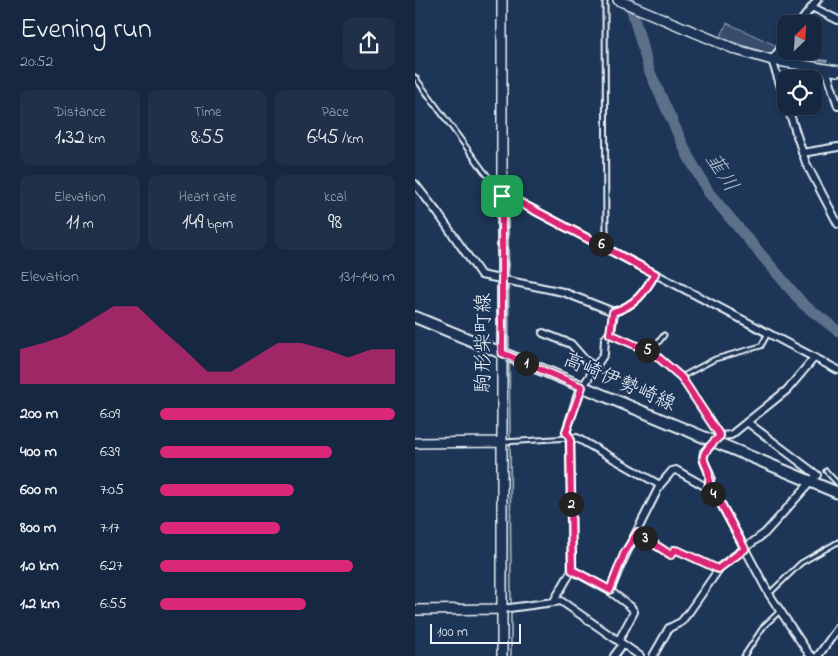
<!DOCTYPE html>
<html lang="en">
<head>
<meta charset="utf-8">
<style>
  :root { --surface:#162841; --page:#1f3048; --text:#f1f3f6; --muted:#9ea6b1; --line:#35445a; --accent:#db2777 }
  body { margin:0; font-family:"Indie Flower","Klee One",sans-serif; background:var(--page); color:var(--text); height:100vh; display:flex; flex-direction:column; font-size:19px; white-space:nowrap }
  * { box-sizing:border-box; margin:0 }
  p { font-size:16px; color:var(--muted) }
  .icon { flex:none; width:28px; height:28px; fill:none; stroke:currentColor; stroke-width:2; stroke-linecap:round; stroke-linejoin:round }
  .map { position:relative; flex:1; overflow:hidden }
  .drawer { display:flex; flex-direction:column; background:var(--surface); width:415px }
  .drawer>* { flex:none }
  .needle { width:32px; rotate:25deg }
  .fabs { position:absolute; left:362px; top:15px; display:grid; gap:10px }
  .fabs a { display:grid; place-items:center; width:45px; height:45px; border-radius:10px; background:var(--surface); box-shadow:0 1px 4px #0004,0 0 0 1px var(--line); font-size:25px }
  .scale { position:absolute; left:15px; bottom:12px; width:91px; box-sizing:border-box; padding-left:5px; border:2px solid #e8f1f8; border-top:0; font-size:14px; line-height:18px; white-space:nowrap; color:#e8f1f8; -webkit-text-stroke:4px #1d3557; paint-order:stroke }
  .pin { position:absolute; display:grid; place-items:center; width:42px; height:42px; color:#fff; margin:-21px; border-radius:10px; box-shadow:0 2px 8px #0006 }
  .km { position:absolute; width:25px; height:25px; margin:-12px; border-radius:50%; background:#222; color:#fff; font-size:14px; line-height:25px; text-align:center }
  .round { display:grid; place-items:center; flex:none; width:52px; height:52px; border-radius:10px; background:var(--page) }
  .summary { display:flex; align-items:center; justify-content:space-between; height:85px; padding:0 20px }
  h1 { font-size:28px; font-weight:600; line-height:38px }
  .metrics { display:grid; grid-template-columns:repeat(3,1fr); gap:8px; height:85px; padding:5px 20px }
  .metrics div { display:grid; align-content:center; border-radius:10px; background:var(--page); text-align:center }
  .metrics b { font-size:21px; font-weight:600 }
  .metrics small { font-size:14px; font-weight:400 }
  .metrics p { font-size:14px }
  .chart { height:140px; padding:10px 20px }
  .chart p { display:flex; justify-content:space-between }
  .chart svg { width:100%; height:90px; margin-top:5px; fill:var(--accent); opacity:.7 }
  ul { padding:0 20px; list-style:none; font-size:16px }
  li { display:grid; grid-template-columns:80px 60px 1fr; align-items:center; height:38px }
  li i { height:12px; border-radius:6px; background:var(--accent) }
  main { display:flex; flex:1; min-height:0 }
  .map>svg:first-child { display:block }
  .green { fill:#374d6c; stroke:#909fb2 }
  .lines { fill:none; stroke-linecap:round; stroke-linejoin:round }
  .stream { stroke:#95a4b5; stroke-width:2 }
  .river { stroke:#5d7089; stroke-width:11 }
  .lane-casing { stroke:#e8f1f8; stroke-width:7 }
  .street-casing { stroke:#e8f1f8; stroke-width:10 }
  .secondary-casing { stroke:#e8f1f8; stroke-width:12 }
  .primary-casing { stroke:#e8f1f8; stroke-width:14 }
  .lane { stroke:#1d3557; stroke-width:3 }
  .street { stroke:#1d3557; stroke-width:6 }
  .secondary { stroke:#1d3557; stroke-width:9 }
  .primary { stroke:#1d3557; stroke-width:10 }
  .route-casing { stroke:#fff; stroke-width:10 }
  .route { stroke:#db2777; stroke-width:6 }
  .labels { text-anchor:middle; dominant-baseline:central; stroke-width:4; stroke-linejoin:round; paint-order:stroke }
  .street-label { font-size:20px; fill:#e8f1f8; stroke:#1d3557 }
  .water-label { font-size:21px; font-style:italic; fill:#b7c4d1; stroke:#1d3557 }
</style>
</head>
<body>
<main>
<section class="drawer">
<div class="summary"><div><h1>Evening run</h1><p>20:52</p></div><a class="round"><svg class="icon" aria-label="share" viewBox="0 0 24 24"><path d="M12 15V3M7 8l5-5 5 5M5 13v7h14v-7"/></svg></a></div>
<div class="metrics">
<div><p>Distance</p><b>1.32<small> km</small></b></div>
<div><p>Time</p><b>8:55</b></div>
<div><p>Pace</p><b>6:45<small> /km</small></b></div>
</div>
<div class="metrics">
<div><p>Elevation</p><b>11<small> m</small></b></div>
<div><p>Heart rate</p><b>149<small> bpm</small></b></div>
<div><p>kcal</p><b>98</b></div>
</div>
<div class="chart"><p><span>Elevation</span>131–140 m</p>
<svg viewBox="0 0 160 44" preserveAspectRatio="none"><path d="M0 44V27L10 24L20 20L30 13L40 6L50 6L60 17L70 27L80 38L90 38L100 31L110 24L120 24L130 27L140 31L150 27L160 27V44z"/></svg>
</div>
<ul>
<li><b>200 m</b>6:09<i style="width:100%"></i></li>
<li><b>400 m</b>6:39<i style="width:73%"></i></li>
<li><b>600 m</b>7:05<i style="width:57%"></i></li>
<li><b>800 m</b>7:17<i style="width:51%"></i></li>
<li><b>1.0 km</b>6:27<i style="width:82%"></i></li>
<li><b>1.2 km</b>6:55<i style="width:62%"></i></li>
</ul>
</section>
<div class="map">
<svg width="423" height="656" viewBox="0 0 423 656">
  <rect width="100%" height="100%" fill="#1d3557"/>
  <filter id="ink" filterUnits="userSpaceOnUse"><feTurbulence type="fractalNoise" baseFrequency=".02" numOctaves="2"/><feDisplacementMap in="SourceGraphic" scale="10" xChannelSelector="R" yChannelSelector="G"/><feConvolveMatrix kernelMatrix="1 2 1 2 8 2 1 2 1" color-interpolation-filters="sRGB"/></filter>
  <g filter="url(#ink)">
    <path class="green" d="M312,23l50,23 -6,8 -51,-16z"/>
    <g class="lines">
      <path class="stream" d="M390,24l18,-24
        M371,49l-2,3 4,4 39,5
        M417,78l6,17
        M0,82l84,113
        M91,205l2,3 1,144
        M94,359l1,78
        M95,445l1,160
        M96,610v46"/>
      <path class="river" d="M214,0l20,70 39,86 21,37 94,111 35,27"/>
      <g class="lane-casing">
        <path id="lane" d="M190,0l1,247
          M0,77l68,93 9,11 9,3
          M196,334l42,19 28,24 39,58
          M236,352l13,-17
          M266,377l34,-18 46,-13 7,-13
          M89,442l66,-4
          M411,471l12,13
          M223,533l33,22 3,-5 5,1 39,18
          M355,593l31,-30 37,-21
          M329,656l20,-30 16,-15"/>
      </g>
      <g class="street-casing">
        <path id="street" d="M397,7l26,13
          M384,24l18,-24
          M371,41l-14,19 34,103 32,61
          M411,69l12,37
          M387,153l36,-6
          M0,184l22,28 44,63 82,17 51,20c22,-7 30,-19 41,-38
          M87,196l9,2 327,172
          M128,333l28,11 15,17 10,6
          M155,438h7l83,47 12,-14 4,-1 32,18 13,16 48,90 40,60 3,2
          M293,488l3,-11 -8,-18 1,-7 16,-16 11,-1 56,-45 27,-32
          M157,570l38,21
          M139,601l18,-31 -2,-132 -4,-6 12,-38 26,-40 1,-15 6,-7 3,-20
          M87,609l59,-8 79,55
          M204,640l15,-28 -3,-5 -21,-16c14,-37 33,-71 50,-106
          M199,656l9,-12
          M238,656l16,-28 12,-6 8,-10 32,-46 44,-33 52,-58 -70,-53
          M403,656l20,-28"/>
      </g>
      <g class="secondary-casing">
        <path id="secondary" d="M87,0v656
          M203,0l119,50 35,10 66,11
          M0,443l86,-1
          M0,610l87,-1"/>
      </g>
      <g class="primary-casing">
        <path id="primary" d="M0,317l423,176"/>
      </g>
      <use href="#lane" class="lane"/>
      <use href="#street" class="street"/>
      <use href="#secondary" class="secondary"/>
      <use href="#primary" class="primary"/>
    </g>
  </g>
  <g class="lines" filter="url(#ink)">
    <g class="route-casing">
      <path id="route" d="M87,196l9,2 144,76c-11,19 -19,31 -42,38l-3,22 43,19 28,24 39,59c-33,30 -5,21 -12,52l13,16 24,45 -27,20 -39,-18 -5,-1 -3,5 -34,-22 -13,21 -14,36 -38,-20 -2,-132 -4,-6 16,-45 -80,-34z"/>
    </g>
    <use href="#route" class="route"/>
  </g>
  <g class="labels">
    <g class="street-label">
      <text transform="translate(69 343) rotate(-90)">駒形柴町線</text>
      <text transform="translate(204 383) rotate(23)">高崎伊勢崎線</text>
    </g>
    <g class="water-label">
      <text transform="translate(306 173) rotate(57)">韮川</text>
    </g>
  </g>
</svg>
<div class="fabs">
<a><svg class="needle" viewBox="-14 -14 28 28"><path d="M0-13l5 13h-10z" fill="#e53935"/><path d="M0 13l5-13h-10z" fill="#9ea6b1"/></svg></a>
<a><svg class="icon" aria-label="locate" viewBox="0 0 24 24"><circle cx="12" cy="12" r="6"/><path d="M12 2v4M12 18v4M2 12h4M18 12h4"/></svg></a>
</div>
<div class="scale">100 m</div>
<div class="pin" style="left:87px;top:196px;background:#1e9e55"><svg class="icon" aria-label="arrive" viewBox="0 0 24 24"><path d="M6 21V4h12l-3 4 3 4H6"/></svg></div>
<b class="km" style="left:111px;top:363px">1</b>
<b class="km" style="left:156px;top:504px">2</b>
<b class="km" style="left:230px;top:538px">3</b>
<b class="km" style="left:298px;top:494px">4</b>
<b class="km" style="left:232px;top:350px">5</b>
<b class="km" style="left:186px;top:244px">6</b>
</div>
</main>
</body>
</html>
